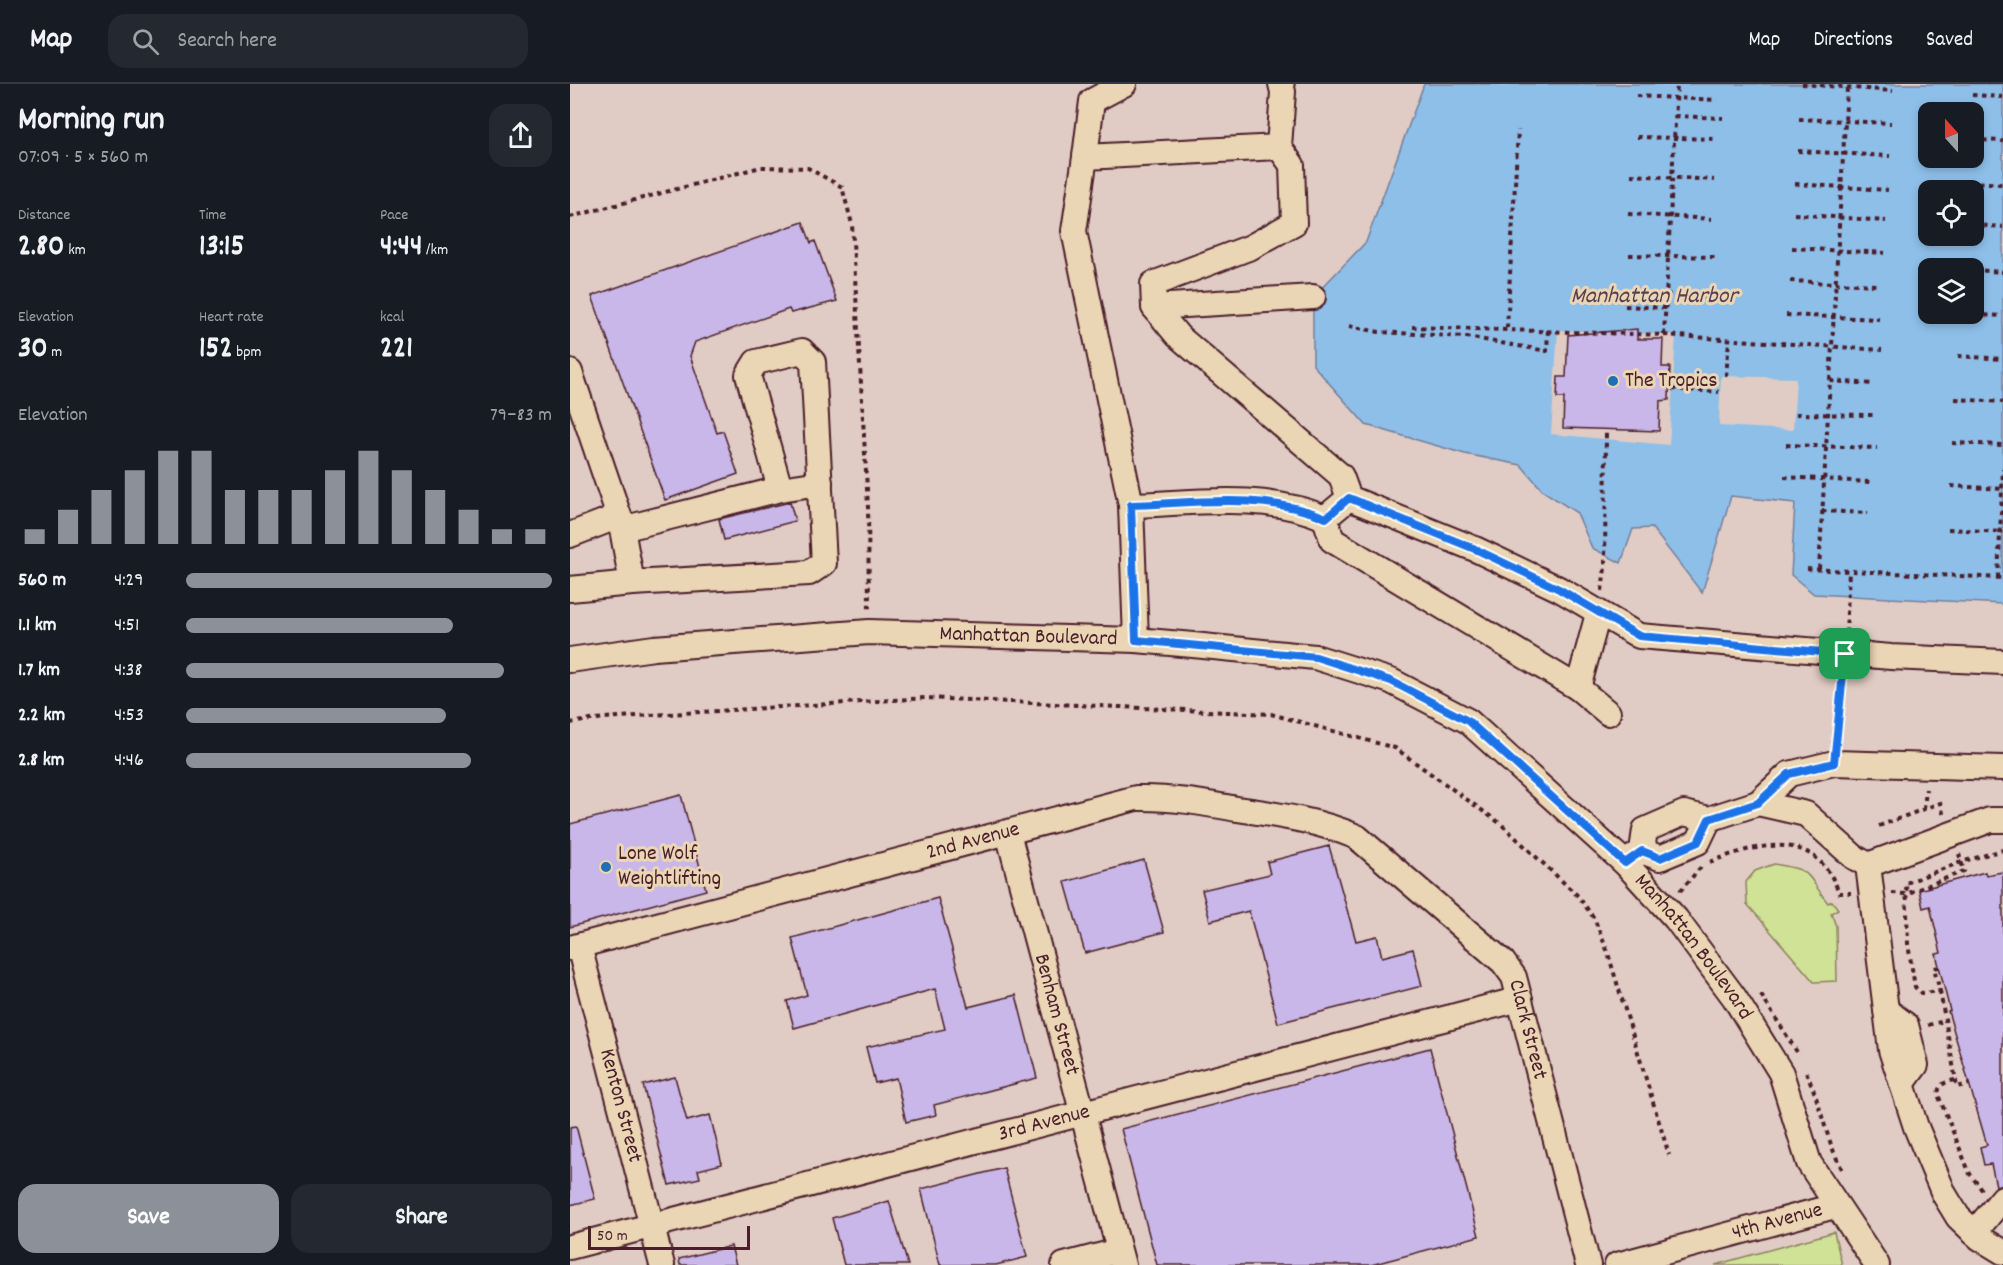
<!DOCTYPE html>
<html lang="en">
<head>
<meta charset="utf-8">
<style>
  :root { --surface:#171b24; --page:#242831; --text:#f1f3f6; --muted:#9ea1a6; --line:#363941; --accent:#8c9099 }
  body { margin:0; font-family:Dekko,sans-serif; background:var(--page); color:var(--text); height:100vh; display:flex; flex-direction:column; font-size:22px; white-space:nowrap }
  * { box-sizing:border-box; margin:0 }
  p { font-size:20px; color:var(--muted) }
  .icon { flex:none; width:33px; height:33px; fill:none; stroke:currentColor; stroke-width:2; stroke-linecap:round; stroke-linejoin:round }
  .map { position:relative; flex:1; overflow:hidden }
  .sheet { display:flex; flex-direction:column; background:var(--surface); width:570px }
  .sheet>* { flex:none }
  .needle { width:39px; rotate:339deg }
  .tools { position:absolute; left:1348px; top:18px; display:grid; gap:12px }
  .tools a { display:grid; place-items:center; width:66px; height:66px; border-radius:12px; background:var(--surface); box-shadow:0 3px 9px #0003; font-size:30px }
  .scale { position:absolute; left:18px; bottom:15px; width:162px; box-sizing:border-box; padding-left:6px; border:3px solid #4a1f2b; border-top:0; font-size:16px; line-height:21px; white-space:nowrap; color:#4a1f2b; -webkit-text-stroke:4px #ead5b4; paint-order:stroke }
  .pin { position:absolute; display:grid; place-items:center; width:51px; height:51px; color:#fff; margin:-26px; border-radius:12px; box-shadow:0 3px 9px #0006 }
  .round { display:grid; place-items:center; flex:none; width:63px; height:63px; border-radius:18px; background:var(--page) }
  .headline { display:flex; align-items:center; justify-content:space-between; height:102px; padding:0 18px }
  h1 { font-size:33px; font-weight:700; line-height:45px }
  .metrics { display:grid; grid-template-columns:repeat(3,1fr); gap:9px; height:102px; padding:6px 18px }
  .metrics div { display:grid; align-content:center }
  .metrics b { font-size:30px; font-weight:700 }
  .metrics small { font-size:16px; font-weight:400 }
  .metrics p { font-size:16px }
  .chart { height:168px; padding:12px 18px }
  .chart p { display:flex; justify-content:space-between }
  .chart svg { width:100%; height:108px; margin-top:6px; stroke:var(--accent); stroke-width:6 }
  .cta { display:flex; gap:12px; margin-top:auto; padding:12px 18px }
  .cta a { flex:1; height:69px; border-radius:18px; background:var(--accent); color:#fff; font-size:24px; font-weight:700; line-height:69px; text-align:center }
  .cta a+a { background:var(--page); color:var(--text) }
  ul { padding:0 18px; list-style:none; font-size:20px }
  li { display:grid; grid-template-columns:96px 72px 1fr; align-items:center; height:45px }
  li i { height:15px; border-radius:8px; background:var(--accent) }
  header { display:flex; align-items:center; gap:36px; box-sizing:border-box; height:84px; padding:0 30px; background:var(--surface); border-bottom:2px solid var(--line) }
  header strong { font-size:28px }
  nav { display:flex; gap:33px; margin-inline-start:auto; font-size:21px }
  .search { width:420px; height:54px; background:var(--page); display:flex; align-items:center; gap:15px; box-sizing:border-box; padding:0 21px; border-radius:18px; color:var(--muted); font-size:22px }
  main { display:flex; flex:1; min-height:0 }
  .map>svg:first-child { display:block }
  .green { fill:#cfe296; stroke:#8c8060; stroke-width:1.5 }
  .water { fill:#8ebfe9; stroke:#737f9d; stroke-width:1.5; fill-rule:evenodd }
  .pier { fill:#e0ccc4 }
  .building { fill:#c8b7e8; stroke:#4a1f2b; stroke-width:1.5 }
  .lines { fill:none; stroke-linecap:round; stroke-linejoin:round }
  .minor-casing { stroke:#4a1f2b; stroke-width:28 }
  .path { stroke:#4a1f2b; stroke-width:4; stroke-dasharray:4.5 4.5; stroke-linecap:butt }
  .minor { stroke:#ead5b4; stroke-width:24 }
  .route-casing { stroke:#fff; stroke-width:12 }
  .route { stroke:#1a73e8; stroke-width:8 }
  .poi-dot { fill:#1f6fb2; stroke:#ead5b4; stroke-width:2 }
  .labels { text-anchor:middle; dominant-baseline:central; stroke-width:6; stroke-linejoin:round; paint-order:stroke }
  .poi-label { font-size:22px; fill:#4a1f2b; stroke:#ead5b4; text-anchor:start }
  .street-label { font-size:22px; fill:#4a1f2b; stroke:#ead5b4 }
  .water-label { font-size:24px; font-style:italic; fill:#583f51; stroke:#ead5b4 }
</style>
</head>
<body>
<header>
<strong>Map</strong>
<div class="search"><svg class="icon" aria-label="search" viewBox="0 0 24 24"><circle cx="10" cy="10" r="6"/><path d="M15 15l6 6"/></svg>Search here</div>
<nav><a>Map</a><a>Directions</a><a>Saved</a></nav>
</header>
<main>
<section class="sheet">
<div class="headline"><div><h1>Morning run</h1><p>07:09 · 5 × 560 m</p></div><a class="round"><svg class="icon" aria-label="share" viewBox="0 0 24 24"><path d="M12 15V3M7 8l5-5 5 5M5 13v7h14v-7"/></svg></a></div>
<div class="metrics">
<div><p>Distance</p><b>2.80<small> km</small></b></div>
<div><p>Time</p><b>13:15</b></div>
<div><p>Pace</p><b>4:44<small> /km</small></b></div>
</div>
<div class="metrics">
<div><p>Elevation</p><b>30<small> m</small></b></div>
<div><p>Heart rate</p><b>152<small> bpm</small></b></div>
<div><p>kcal</p><b>221</b></div>
</div>
<div class="chart"><p><span>Elevation</span>79–83 m</p>
<svg viewBox="0 0 160 44" preserveAspectRatio="none"><path d="M5 44V38M15 44V30M25 44V22M35 44V14M45 44V6M55 44V6M65 44V22M75 44V22M85 44V22M95 44V14M105 44V6M115 44V14M125 44V22M135 44V30M145 44V38M155 44V38"/></svg>
</div>
<ul>
<li><b>560 m</b>4:29<i style="width:100%"></i></li>
<li><b>1.1 km</b>4:51<i style="width:73%"></i></li>
<li><b>1.7 km</b>4:38<i style="width:87%"></i></li>
<li><b>2.2 km</b>4:53<i style="width:71%"></i></li>
<li><b>2.8 km</b>4:46<i style="width:78%"></i></li>
</ul>
<div class="cta"><a>Save</a><a>Share</a></div>
</section>
<div class="map">
<svg width="1433" height="1181" viewBox="0 0 1433 1181">
  <rect width="100%" height="100%" fill="#e0ccc4"/>
  <filter id="ink" filterUnits="userSpaceOnUse"><feTurbulence type="fractalNoise" baseFrequency=".0167" numOctaves="2"/><feDisplacementMap in="SourceGraphic" scale="12" xChannelSelector="R" yChannelSelector="G"/><feConvolveMatrix kernelMatrix="1 2 1 2 8 2 1 2 1" color-interpolation-filters="sRGB"/></filter>
  <g filter="url(#ink)">
    <path class="green" d="M1204,780c41,6 31,10 54,39l4,-2 6,8 -7,4 5,13 1,55 -23,1 -67,-78 -1,-22 9,-11z
      M1264,1148l8,33h-127z"/>
    <path class="water" d="M854,0h579v520l-189,-10 -23,-19 4,-72 -64,-7 -29,97 -50,-65 -19,1 -12,34 -29,-15 -15,-35 -34,-22 -22,-26 -56,-11 -99,-29 -53,-60v-68l53,-55zM1359,28h45v46h-45zM1359,106h45v46h-45zM1359,184h45v46h-45z"/>
    <path class="pier" d="M988,246l118,5 -7,110 -118,-11z
      M1151,292l75,2 -3,52 -74,-4z"/>
    <path class="building" d="M233,138l8,21 4,-2 22,60 -46,12 -2,-4 -94,33 -5,14 27,77 6,-2 15,43 -73,26 -73,-204z
      M1067,245v10h26l-1,28h8l-1,33 -9,1 -1,30 -96,-3 1,-30h-7l1,-21h8l2,-42z
      M220,418l5,19 -71,19 -5,-21z
      M111,711l25,95 -136,37v-103z
      M759,762l27,95 21,-5 5,21 31,-8 9,37 -144,37 -29,-112 -39,10 -8,-31 68,-16 -3,-12z
      M574,776l20,72 -79,21 -20,-71z
      M1415,788l1,3 17,-3v312l-7,2 -5,-22 -7,1 -4,-18 7,-2 -39,-134h2l-14,-57 5,-1 -11,-47 -7,2 -4,-18z
      M368,814l30,109 48,-12 21,83 -103,27 2,10 -30,7 -10,-44 -21,5 -9,-36 79,-18 -10,-40 -141,39 -7,-27 20,-6 -15,-57z
      M860,964l49,188 -108,29h-214l-36,-136z
      M105,993l12,44 23,-6 12,49 -24,6 2,8 -31,7 -26,-100z
      M6,1042l19,73 -25,6v-78z
      M434,1084l23,89 -31,8h-56l-19,-76z
      M319,1117l19,64h-64l-12,-47z
      M161,1162l5,19h-56l-1,-6z"/>
    <g class="lines">
      <g class="minor-casing">
        <g id="minor">
          <path d="M709,63l4,-55 -2,-8"/>
          <path d="M515,73l7,-56 32,-17"/>
          <path d="M584,223l159,-10"/>
          <path d="M0,288l49,144 -49,19"/>
          <path d="M779,414l126,51 84,40 80,47 252,21 112,5"/>
          <path d="M561,421c63,-2 135,-13 194,13"/>
          <path d="M49,432l3,13 158,-40 40,-6"/>
          <path d="M52,445l10,54 177,-10 15,-10 -11,-201 -11,-11 -46,11 -8,13 32,114"/>
          <path d="M0,505l62,-6"/>
          <path d="M566,556l-5,-135 -57,-274 11,-74 194,-10 13,18 2,58 -43,24 -98,37 1,23 24,29 163,140 8,22 -24,20 7,22 246,148 30,25"/>
          <path id="s1" d="M0,576l84,-12 215,-16 267,8 57,5 122,12 76,24 77,40 157,142 51,56 58,78 47,76 28,90 68,102"/>
          <path d="M1008,604l20,-74"/>
          <path d="M1433,684l-169,-5 -45,11 -31,29 48,11 48,43 14,8 122,-45h13"/>
          <path id="s2" d="M438,749l115,432"/>
          <path d="M1072,767l18,7 38,-16 11,-23"/>
          <path d="M1055,779l17,-12 3,-21 39,-17 25,6 49,-16"/>
          <path d="M1298,781l23,185 25,77 28,67 14,23 22,21 23,14"/>
          <path id="s3" d="M9,862l83,319"/>
          <path id="s4" d="M0,864l566,-150c34,-1 67,5 101,11 41,6 81,11 120,28l146,125 11,15 74,288"/>
          <path d="M1316,926l20,15 10,40 -14,19"/>
          <path d="M1404,1149l29,-35"/>
          <path id="s5" d="M0,1163l950,-248"/>
          <path d="M494,1181l54,-14"/>
          <path id="s6" d="M1047,1181l218,-59"/>
        </g>
      </g>
      <path class="path" d="M1232,0l91,7
        M1402,11l31,2
        M1066,12l81,4
        M1105,32l48,2
        M1229,35l92,4
        M1067,53l80,2
        M1404,56l29,1
        M1228,67l92,5
        M1061,91l83,5
        M1400,98l33,2
        M1225,100l93,6
        M1058,130l83,5
        M1224,130l92,7
        M0,133l191,-50 47,1 34,19 10,37 16,283 1,103
        M1404,141l29,2
        M1222,164l93,5
        M1059,171l86,2
        M1404,186l29,2
        M1220,197l88,4
        M1096,210l47,4
        M1055,222l41,2
        M1388,230l45,2
        M1216,231l93,4
        M779,242l30,6 88,5 80,14 1,-21
        M842,243l252,8 218,15
        M937,244l11,-198
        M1094,251l13,-251
        M1388,272l45,3
        M1156,292l3,-35
        M1260,297l44,3
        M1102,305l47,3
        M1385,315l48,3
        M1226,330l77,1
        M1382,359l51,2
        M1216,361l91,3
        M1214,393l86,5
        M1381,402l52,3
        M1252,427l46,2
        M1378,445l55,3
        M1237,485l196,9
        M1249,485l28,-481
        M1428,494l5,-109
        M1032,507l3,-23 1,-138
        M1276,549l3,-62
        M0,639l34,-5 322,-20 345,16 124,34 106,76 77,72 16,22 13,32 62,205
        M1266,657l7,-68
        M1354,725l2,-20
        M1309,742l61,-23 4,13
        M1140,778c50,-19 106,-34 129,31h12
        M1110,807l21,-24
        M1322,809l14,1 58,-23 -5,-17
        M1369,883l-5,1 6,23 -19,2 -6,-6 -7,-43 -2,-61 55,-21 42,-12
        M1370,907l17,96 12,-3
        M1191,911l36,57
        M1358,941l16,-4
        M1236,988c15,31 19,66 36,97
        M1385,996c-10,2 -19,5 -16,17l31,77 12,16"/>
      <use href="#minor" class="minor"/>
    </g>
  </g>
  <g class="lines" filter="url(#ink)">
    <g class="route-casing">
      <path id="route" d="M779,414l126,51 84,40 80,47 206,18 -11,109 -45,11 -31,29 -49,16 -11,23 -38,16 -18,-7 -17,12 -157,-142 -77,-40 -75,-24 -180,-17 -5,-135c63,-2 135,-13 195,13z"/>
    </g>
    <use href="#route" class="route"/>
  </g>
  <g class="poi-dot">
    <circle cx="1043" cy="297" r="6"/>
    <circle cx="36" cy="783" r="6"/>
  </g>
  <g class="labels">
    <g class="poi-label">
      <text x="1055" y="297">The Tropics</text>
      <text x="48" y="770">Lone Wolf<tspan x="48" dy="25">Weightlifting</tspan></text>
    </g>
    <g class="street-label">
      <text stroke="none"><textPath href="#s1" startOffset="460">Manhattan Boulevard</textPath></text>
      <text stroke="none"><textPath href="#s4" startOffset="417">2nd Avenue</textPath></text>
      <text stroke="none"><textPath href="#s1" startOffset="1234">Manhattan Boulevard</textPath></text>
      <text stroke="none"><textPath href="#s2" startOffset="188">Benham Street</textPath></text>
      <text stroke="none"><textPath href="#s4" startOffset="1076">Clark Street</textPath></text>
      <text stroke="none"><textPath href="#s3" startOffset="165">Kenton Street</textPath></text>
      <text stroke="none"><textPath href="#s5" startOffset="490">3rd Avenue</textPath></text>
      <text stroke="none"><textPath href="#s6" startOffset="166">4th Avenue</textPath></text>
    </g>
    <g class="water-label">
      <text x="1084" y="213">Manhattan Harbor</text>
    </g>
  </g>
</svg>
<div class="tools">
<a><svg class="needle" viewBox="-14 -14 28 28"><path d="M0-13l5 13h-10z" fill="#e53935"/><path d="M0 13l5-13h-10z" fill="#9ea1a6"/></svg></a>
<a><svg class="icon" aria-label="locate" viewBox="0 0 24 24"><circle cx="12" cy="12" r="6"/><path d="M12 2v4M12 18v4M2 12h4M18 12h4"/></svg></a>
<a><svg class="icon" aria-label="layers" viewBox="0 0 24 24"><path d="M12 4l9 5-9 5-9-5zM3 14l9 5 9-5"/></svg></a>
</div>
<div class="scale">50 m</div>
<div class="pin" style="left:1275px;top:570px;background:#1e9e55"><svg class="icon" aria-label="arrive" viewBox="0 0 24 24"><path d="M6 21V4h12l-3 4 3 4H6"/></svg></div>
</div>
</main>
</body>
</html>
